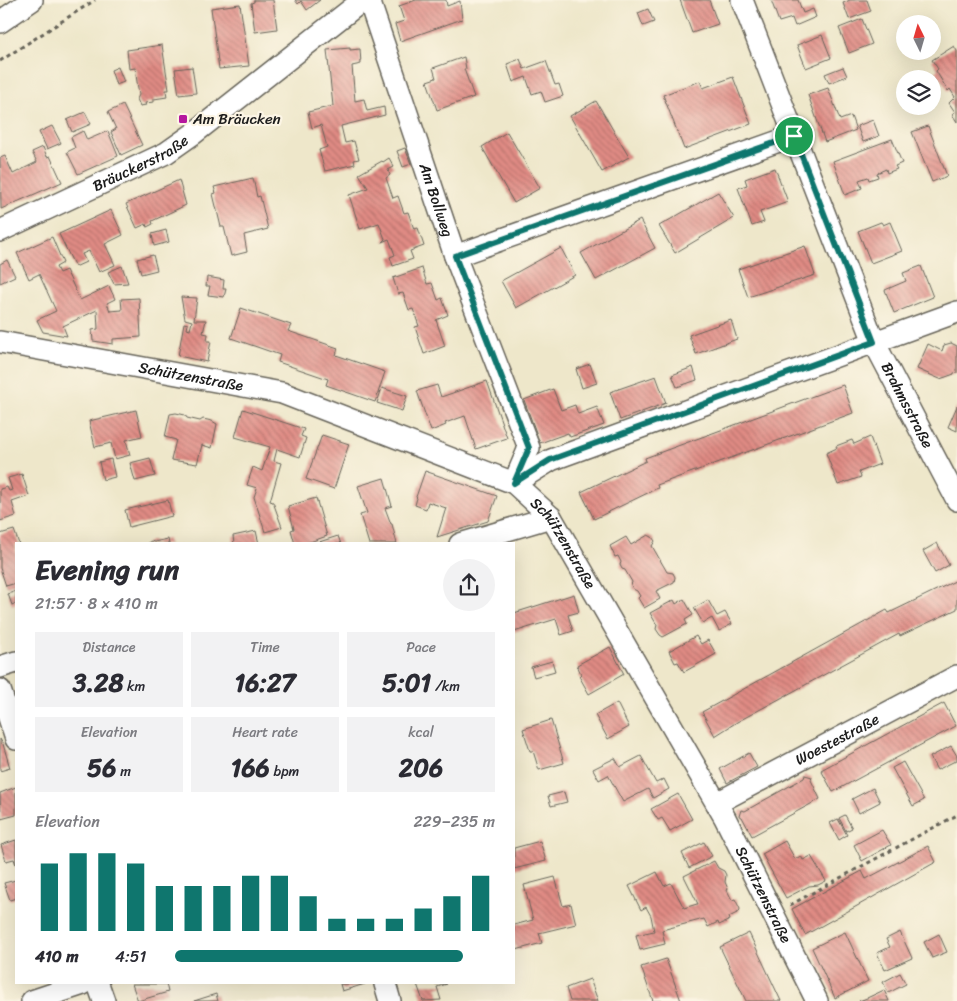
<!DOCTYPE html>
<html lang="en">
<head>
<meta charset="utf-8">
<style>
  :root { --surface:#fff; --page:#f2f2f3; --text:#2b2b33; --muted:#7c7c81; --accent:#0f766e }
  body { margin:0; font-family:Sriracha,sans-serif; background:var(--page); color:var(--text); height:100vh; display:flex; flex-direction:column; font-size:19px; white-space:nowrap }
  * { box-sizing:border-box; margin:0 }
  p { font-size:16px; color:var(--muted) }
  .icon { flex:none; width:28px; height:28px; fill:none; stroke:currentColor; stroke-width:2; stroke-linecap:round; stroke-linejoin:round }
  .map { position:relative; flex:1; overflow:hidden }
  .details { position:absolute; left:15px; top:542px; width:500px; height:442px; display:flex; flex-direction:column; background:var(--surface); border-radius:0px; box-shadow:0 5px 20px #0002 }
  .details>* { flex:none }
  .needle { width:32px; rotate:355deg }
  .fabs { position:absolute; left:896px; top:15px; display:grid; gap:10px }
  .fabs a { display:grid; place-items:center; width:45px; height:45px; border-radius:50%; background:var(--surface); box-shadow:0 5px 20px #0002; font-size:25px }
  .pin { position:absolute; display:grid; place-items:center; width:42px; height:42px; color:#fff; margin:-21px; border:2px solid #fff; border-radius:50%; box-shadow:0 1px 5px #0007 }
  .round { display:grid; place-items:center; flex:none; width:52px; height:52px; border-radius:26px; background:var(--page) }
  .overview { display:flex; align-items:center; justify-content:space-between; height:85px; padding:0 20px }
  h1 { font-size:28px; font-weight:800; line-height:38px }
  .figures { display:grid; grid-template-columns:repeat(3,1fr); gap:8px; height:85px; padding:5px 20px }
  .figures div { display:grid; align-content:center; border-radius:0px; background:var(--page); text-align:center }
  .figures b { font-size:25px; font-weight:800 }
  .figures small { font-size:14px; font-weight:400 }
  .figures p { font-size:14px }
  .chart { height:140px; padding:10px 20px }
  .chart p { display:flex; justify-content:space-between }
  .chart svg { width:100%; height:90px; margin-top:5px; stroke:var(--accent); stroke-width:6 }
  ul { padding:0 20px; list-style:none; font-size:16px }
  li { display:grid; grid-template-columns:80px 60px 1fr; align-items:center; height:38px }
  li i { height:12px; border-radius:6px; background:var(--accent) }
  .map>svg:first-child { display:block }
  .building { fill:url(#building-back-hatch) }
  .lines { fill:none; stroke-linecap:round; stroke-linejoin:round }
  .street-casing { stroke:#666359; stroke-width:24 }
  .path { stroke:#666359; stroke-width:3; stroke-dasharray:4 4; stroke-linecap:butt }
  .street { stroke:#fff; stroke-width:21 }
  .route-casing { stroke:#fff; stroke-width:10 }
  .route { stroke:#0f766e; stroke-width:6 }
  .poi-dot { fill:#b5179e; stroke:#fcf5e5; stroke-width:2 }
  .labels { text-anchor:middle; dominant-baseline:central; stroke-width:4.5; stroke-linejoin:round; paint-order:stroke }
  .poi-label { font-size:15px; fill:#1c1c1c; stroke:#fcf5e5; text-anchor:start }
  .street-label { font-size:15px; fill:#1c1c1c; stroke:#fcf5e5 }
</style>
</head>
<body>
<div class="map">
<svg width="957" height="1001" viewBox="0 0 957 1001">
  <defs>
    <pattern id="building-back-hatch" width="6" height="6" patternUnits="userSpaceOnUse" patternTransform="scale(1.25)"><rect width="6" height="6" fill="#e08b84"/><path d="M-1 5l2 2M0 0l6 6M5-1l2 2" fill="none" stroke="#b5716b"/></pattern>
  </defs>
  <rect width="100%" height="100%" fill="#fcf5e5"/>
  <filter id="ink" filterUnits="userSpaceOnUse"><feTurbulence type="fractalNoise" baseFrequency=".02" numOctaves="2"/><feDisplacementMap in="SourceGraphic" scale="10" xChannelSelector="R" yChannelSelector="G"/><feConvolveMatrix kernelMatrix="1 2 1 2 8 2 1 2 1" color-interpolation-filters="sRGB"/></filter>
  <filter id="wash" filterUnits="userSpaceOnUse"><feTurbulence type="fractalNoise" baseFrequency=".0096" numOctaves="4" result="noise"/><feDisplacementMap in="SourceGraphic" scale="20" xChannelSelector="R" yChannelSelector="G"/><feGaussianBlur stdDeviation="1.12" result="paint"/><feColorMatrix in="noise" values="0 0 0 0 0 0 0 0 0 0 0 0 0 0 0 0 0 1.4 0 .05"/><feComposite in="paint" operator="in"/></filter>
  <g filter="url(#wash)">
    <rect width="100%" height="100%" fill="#eee7ca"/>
    <g id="blocks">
      <path class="building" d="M254,0h19l4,29 -22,3 -4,-29 3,-1z
        M295,0h25l-13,10 -6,-9 -3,3z
        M416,0h30l1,6 13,-5 2,18 -62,22 -5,-17 9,-3 -5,-15z
        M680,0h29l9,24 -26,9z
        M771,0h27l5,13 10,-4 3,8 -21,9 -3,-8 -13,4z
        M850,0h17l4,11 -22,8 -6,-16z
        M240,4l9,62 -30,3 -8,-61z
        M648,9l6,13 -11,4 -5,-13z
        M862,19l10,25 -23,9 -10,-25z
        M822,35l9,23 -25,10 -9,-23z
        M162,45l7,45h-3l1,7 -13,2v3l-9,1 1,2 -6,1 -3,-7 2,-4 -4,-27 -6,1 -2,-19z
        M954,46l3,5v71l-5,-8 3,-2 -6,-9 6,-6 -5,-8 -2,2 -12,-20 2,-2 -6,-9z
        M350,48v2l10,-1 1,15 -9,2 3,35 9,-2 3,12 17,-4 1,8 -44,11 4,17 9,-2 5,18 -5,1 1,4 -30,7 -6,-21 8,-3 -6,-22 -9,3 -4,-16 25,-6 -6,-56z
        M464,57l2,12h-2l10,28 -37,13 -10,-29 9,-3 -3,-10z
        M520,59l4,10 22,-8 9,24 4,-1 4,12 -18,6 -4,-11 -9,3 -6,-17 -13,5 -6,-18z
        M118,67l6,15 -8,3 -5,-15z
        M192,67l4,26 -17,2 -4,-26z
        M843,67l4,9 -18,7 -4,-9z
        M733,77l18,47 -67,25 -21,-54 37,-14 3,7z
        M828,88l12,32 11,-4 5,14 -31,12 -17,-47z
        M596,101l33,56 -27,15 -32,-56z
        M123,105l19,40 -21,10 -10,-23 5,-3 -8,-17z
        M85,112l6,12 -19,8 -5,-12z
        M873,120l6,16 -16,6 -6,-16z
        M52,126l9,17 -14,6 -8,-17z
        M928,126l19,50 -15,6 -20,-50z
        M83,131l4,9 21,-9 10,25 -40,18 -11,-22 8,-4 -4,-11z
        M507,132l33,56 -26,15 -32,-56z
        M892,139l10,24 -7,3 2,3 -10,4 -1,-4 -9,4 1,4 -9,3 -1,-3 -9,3 3,8 -17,7 -12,-34z
        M43,147l4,10 3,-1 12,26 -61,27 -1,-51 5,-2 8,18 24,-12 -5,-10z
        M405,148l6,16 -8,3 -6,-16z
        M389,158l5,9 -6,3 2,5 -4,3 7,20 5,-2 6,17 4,-1 6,17 4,-1 6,18 -14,5 3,8 -20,7 -3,-9 5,-2 -6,-16 -7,3 3,-3 -6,-16 -19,6 -11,-34 19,-7 -9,-14 23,-13 1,1z
        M775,168l13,34 -28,10 4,10 -12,4 -14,-38 9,-3 -2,-6z
        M253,178l4,19 3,-1 8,33 -24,6 3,17 -16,4 -7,-29h-3l-8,-33 3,-1 -2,-6z
        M179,180l7,25 -34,16 1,3 -6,3 -1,-3 -9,4 -11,-24z
        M718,192l16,26 -59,35 -16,-27z
        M111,210l12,25 -18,9 10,21 -16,7 -10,-21 -7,3 4,8 -11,5 -16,-33z
        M640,220l15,28 -59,32 -15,-27z
        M881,222l2,3 7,-3 12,29 -31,12 -13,-32z
        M166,230l3,12 -15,4 -2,-12z
        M52,237l11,26 -7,4 3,6 7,-3 14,30 29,-14 6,13 -8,4 3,8 12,-1 -1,-11 18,-1 2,39 -28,2v5l-20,-3 -1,-11 6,-1 -1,-19 -34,16 4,10 -24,-4 -6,-12 19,-9 -17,-37 -10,5 -12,-26z
        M805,246l10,29 -67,22 -10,-28z
        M561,248l14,27 -59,33 -15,-27z
        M153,255l4,15 -16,4 -4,-15z
        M7,260l8,16 -15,7v-19z
        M122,266l6,17 -14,1 -6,-12z
        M921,266l12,31 -39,16 -9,-23 21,-9 -3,-8z
        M422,268l5,16 5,-1 6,17 4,-2 6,17 -12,5 9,26 -21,8 -9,-27 4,-1 -6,-17 -4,1 -6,-17 -5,1 -5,-16z
        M207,277l17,3 -1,9h3l-2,8 -16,-2 2,-9h-4z
        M181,297l16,1 -3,22h12l-3,13 5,1 -1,7h4l-4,21 -29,-6 6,-33 4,1 -1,5 3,1 2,-9 -7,-2z
        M241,308l50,17 -3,6 50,17 -2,7 49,17 -10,30 -49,-17 2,-6 -50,-17 2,-7 -49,-17z
        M731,320l6,19 -41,15 -7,-19z
        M951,343l6,3v27l-17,6 -23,-10 11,-25 14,7 2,-6z
        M590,364l7,19 -15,5 -6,-19z
        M693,367l4,13 -20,7 -5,-12z
        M656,376l10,27 -46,17 -10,-28z
        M487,381l20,57 -31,11 -11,-33 -20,7 1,2 -15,6 -14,-40 20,-6 4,12z
        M843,385l10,28 -196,72 1,3 -64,31 -13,-27 65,-31 -1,-3z
        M382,388l25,8 -5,15 -25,-8z
        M553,389l8,21 14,-5 3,9 19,-7 7,18 -34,12 -2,-4 -28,10 -16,-43z
        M957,406v25l-9,-4z
        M243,409l61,20 -3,7 5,2 -6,19 -23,-8 -3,12 7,2 -11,38 3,1 9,25 -17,5 -11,-35 3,-9 -10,-3 6,-18 9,4 8,-24 -35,-10z
        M136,410l6,26 -16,4 4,15 -15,4 -4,-16 -16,4 -6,-26z
        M176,413l9,2 2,3 13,3 3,-2 9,2 5,3 -5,24 -10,-3 -5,19 -26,-4 5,-20 -11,-3 5,-23z
        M322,435l27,9 -15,45 -28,-10z
        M870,437l10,27 -21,8 2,5 -23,8 -12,-32 11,-5 -1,-2 16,-6 2,4z
        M150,458l5,18 -20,5 -5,-18z
        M111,459l4,18 -12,3 -4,-18z
        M425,471l72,25 -9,25 -51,16 9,-29 -18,-6 -2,7 -11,-4 2,-7 -1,-1z
        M22,474l7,22 -17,6 4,14 -16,5v-32l7,-2 2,4 3,-1 -4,-12z
        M384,478l8,28 -7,2 6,16h1l5,20h-28l-9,-29 7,-2 -9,-27z
        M316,498l11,38 -23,8h-9l-4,-14 3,-1 -6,-23z
        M168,500l4,16 -43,11 -4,-17z
        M14,530l5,14h-3v39l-10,3 -6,-18v-34z
        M256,531l3,13h-25l-1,-8z
        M648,535l4,2 3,4 -3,5 15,26 6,1 2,4 -1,5 -18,9 4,8 -16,9 -6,-10 2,-2 -3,-5 -4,-2 -2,-4 1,-3 -7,-12 -3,-1 -2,-4 1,-3 -3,-6 -3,1 -5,-11 16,-9 5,8z
        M338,536l3,8h-25v-1z
        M168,539l1,5h-23l5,-3 3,1z
        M937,543l12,22 -14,8 -12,-22z
        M957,580v29l-57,27 -1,-2 -162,88 -22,14 -13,-24 185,-102 2,3z
        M16,591v12l-4,2 -4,-11z
        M574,594l5,18 -11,3 5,16 -12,4 -5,-16 -42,13v-19z
        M684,599l9,16 -8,5 2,4 -24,13 -3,-2 -4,-6 1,-4 -7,-12 24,-13 2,4z
        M708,600l9,16 8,-4 7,12 -13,7 -7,-13 -9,5 -9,-15z
        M696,636l5,8 7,-4 8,14 -32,18 -6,-10 -3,1 -6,-12z
        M610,647l14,27 -35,20 -10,-18 2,-2 -4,-9z
        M552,661l3,10 -21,6 -3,-10z
        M617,703l12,24 -21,12 -13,-24z
        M944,703l12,23 -123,66 -12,-22z
        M551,720l13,43 -25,7 -6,-19h-3l-7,-22z
        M0,739l3,5 7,24 -10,3z
        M951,746l6,10v4l-20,10 -7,-13z
        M749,753l8,14 -30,16 -7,-14z
        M641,756l15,27 8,-4 5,10 -16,9 -5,-9 -25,13 -15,-27 -9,5 -6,-11 22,-11 5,9z
        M903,762l21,38 -11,6 -21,-38z
        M805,775l7,2 -1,3 9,19 -68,37 -10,-19 -3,-1 2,-6 4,1 41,-23 18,-10z
        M16,787v28l-15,4 -1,-26z
        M873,788l7,14 -21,11 -7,-14z
        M564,792l3,10 -16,4 -3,-10z
        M678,794l14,25 -22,12 -8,-13 -4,2 -7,-11z
        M845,815l7,13 -6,3 -7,-13z
        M838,819l9,16 -8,5 -9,-17z
        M882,830l9,15 -29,16 -8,-16z
        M16,840v25l-2,-6 -8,2 -5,-16z
        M540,841l6,20 -32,8v-21z
        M785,841l10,18 6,-3 2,4 8,-4 15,25 -8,4 -9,1 -23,12 -24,-44z
        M704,842l8,14 -23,12 -7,-15z
        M928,846l8,16 -131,73 -13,-26 70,-38 4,8z
        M714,861l4,7 6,3 2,4 -1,7 3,7 -1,1 5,10 3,-1 5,10 -1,3 -10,5 1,3 -11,5 -1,-3 -10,5 -4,-8 -42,11 3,14 -25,6 -4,-15 18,-4 -3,-15 -5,-9 -5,3 -12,-24 28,-14 7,14 7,-3 13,25 13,-4h1l-14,-28z
        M555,877l8,29 8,-2 5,20 -37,9 3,10 -26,7 -2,-10v-15l19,-5 -9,-35z
        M16,880v18l-6,2 -6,-17z
        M845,932l23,49 -33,17 -23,-50z
        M900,932l12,26 -27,12 -8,-17 13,-6 -4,-8z
        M749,933l32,68h-35l-26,-54z
        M939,934l8,18 -15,6 -8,-16z
        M666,959l14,39 1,3h-28l-12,-34z
        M900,973l6,11 -18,9 -5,-11z
        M590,979l8,22h-28l-4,-13z
        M132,984h34l2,8 -30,9z
        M340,984h25l-23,7z
        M417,984h30l-10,3 4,13 -18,1z
        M884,990l5,11h-30l8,-3z
        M216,994l2,7h-24z"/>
    </g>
  </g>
  <g filter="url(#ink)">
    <use href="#blocks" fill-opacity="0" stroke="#666359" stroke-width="1"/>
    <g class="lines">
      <g class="street-casing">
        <g id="street">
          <path id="s1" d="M369,0l86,256 74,192 -15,35"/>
          <path id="s2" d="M742,0l132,342 83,158"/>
          <path d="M0,22l32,-22"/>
          <path id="s3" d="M0,231l166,-78 27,-19 170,-134"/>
          <path d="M455,256l338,-120"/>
          <path id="s4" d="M0,342l282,51 232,90 37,34 174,301 92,183"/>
          <path d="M514,483l37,-23 406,-148"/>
          <path d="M460,544l91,-27"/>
          <path d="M0,667l16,-5"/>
          <path d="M0,690l16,49"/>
          <path id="s5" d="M717,803l240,-127"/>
          <path d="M98,984l6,17"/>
          <path d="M385,984l5,17"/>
          <path d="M32,1001l51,-17"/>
        </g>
      </g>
      <path class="path" d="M0,61l95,-61
        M790,905l167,-90"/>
      <use href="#street" class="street"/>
    </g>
  </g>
  <g class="lines" filter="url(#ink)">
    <g class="route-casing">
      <path id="route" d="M794,136l80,206 -324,118 -36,23 15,-35 -74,-192z"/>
    </g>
    <use href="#route" class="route"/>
  </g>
  <rect class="poi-dot" x="178" y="114" width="10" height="10" rx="2.5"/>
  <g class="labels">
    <g class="poi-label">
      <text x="193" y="119">Am Bräucken</text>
    </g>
    <g class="street-label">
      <text stroke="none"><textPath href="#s3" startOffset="156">Bräuckerstraße</textPath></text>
      <text stroke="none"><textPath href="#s1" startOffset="211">Am Bollweg</textPath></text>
      <text stroke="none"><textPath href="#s4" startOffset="194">Schützenstraße</textPath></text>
      <text stroke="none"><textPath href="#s2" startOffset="438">Brahmsstraße</textPath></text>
      <text stroke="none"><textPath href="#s4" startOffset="614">Schützenstraße</textPath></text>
      <text stroke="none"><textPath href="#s5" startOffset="136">Woestestraße</textPath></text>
      <text stroke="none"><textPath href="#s4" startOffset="1019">Schützenstraße</textPath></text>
    </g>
  </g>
</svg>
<div class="fabs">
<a><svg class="needle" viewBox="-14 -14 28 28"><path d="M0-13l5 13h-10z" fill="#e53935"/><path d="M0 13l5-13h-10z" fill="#7c7c81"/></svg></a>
<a><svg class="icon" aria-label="layers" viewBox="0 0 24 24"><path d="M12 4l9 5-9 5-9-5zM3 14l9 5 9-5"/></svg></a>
</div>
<div class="pin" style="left:794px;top:136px;background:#1e9e55"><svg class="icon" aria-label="arrive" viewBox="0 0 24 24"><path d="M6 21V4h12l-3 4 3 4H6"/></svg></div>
<section class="details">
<div class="overview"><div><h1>Evening run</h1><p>21:57 · 8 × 410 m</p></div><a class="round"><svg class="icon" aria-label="share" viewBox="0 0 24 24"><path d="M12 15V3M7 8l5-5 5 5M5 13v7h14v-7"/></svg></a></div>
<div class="figures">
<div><p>Distance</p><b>3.28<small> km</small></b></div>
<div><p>Time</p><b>16:27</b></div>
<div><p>Pace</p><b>5:01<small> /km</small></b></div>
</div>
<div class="figures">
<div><p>Elevation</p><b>56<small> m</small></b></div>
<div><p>Heart rate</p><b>166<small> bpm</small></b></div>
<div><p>kcal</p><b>206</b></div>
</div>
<div class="chart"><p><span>Elevation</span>229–235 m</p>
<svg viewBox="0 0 160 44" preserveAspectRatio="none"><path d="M5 44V11M15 44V6M25 44V6M35 44V11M45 44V22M55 44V22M65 44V22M75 44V17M85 44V17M95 44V27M105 44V38M115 44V38M125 44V38M135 44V33M145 44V27M155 44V17"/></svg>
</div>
<ul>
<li><b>410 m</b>4:51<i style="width:90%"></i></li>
</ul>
</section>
</div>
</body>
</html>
